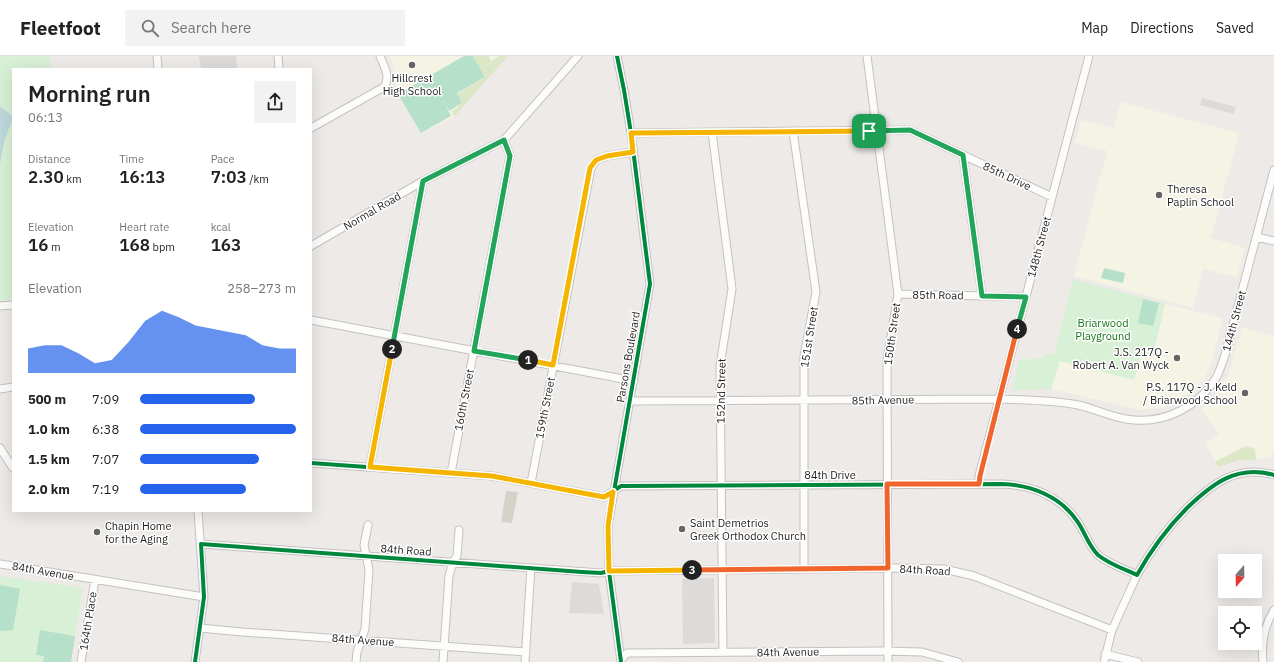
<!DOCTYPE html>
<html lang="en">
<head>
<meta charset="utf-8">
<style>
  :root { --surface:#fff; --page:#f2f2f2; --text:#222; --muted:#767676; --line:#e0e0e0; --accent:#2563eb }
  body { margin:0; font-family:"IBM Plex Sans",sans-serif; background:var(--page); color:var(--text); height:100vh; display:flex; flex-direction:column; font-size:15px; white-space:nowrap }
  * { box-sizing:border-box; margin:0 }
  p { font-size:13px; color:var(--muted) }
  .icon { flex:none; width:22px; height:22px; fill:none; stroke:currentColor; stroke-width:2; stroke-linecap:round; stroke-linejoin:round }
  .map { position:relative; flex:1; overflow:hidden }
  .panel { position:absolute; left:12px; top:12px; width:300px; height:444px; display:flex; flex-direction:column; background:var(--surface); border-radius:0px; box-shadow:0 4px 16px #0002 }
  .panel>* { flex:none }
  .needle { width:26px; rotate:200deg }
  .controls { position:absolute; left:1218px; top:498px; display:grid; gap:8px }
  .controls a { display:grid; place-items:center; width:44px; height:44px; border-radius:0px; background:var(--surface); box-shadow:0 4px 16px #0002; font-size:20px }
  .pin { position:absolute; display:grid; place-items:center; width:34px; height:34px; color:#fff; margin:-17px; border-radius:8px; box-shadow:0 2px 6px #0006 }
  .km { position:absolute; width:20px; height:20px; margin:-10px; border-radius:50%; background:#222; color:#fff; font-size:11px; line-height:20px; text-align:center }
  .round { display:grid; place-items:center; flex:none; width:42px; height:42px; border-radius:0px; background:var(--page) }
  .headline { display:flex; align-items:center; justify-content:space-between; height:68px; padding:0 16px }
  h1 { font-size:22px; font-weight:600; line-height:30px }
  .stats { display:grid; grid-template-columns:repeat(3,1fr); gap:6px; height:68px; padding:4px 16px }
  .stats div { display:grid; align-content:center }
  .stats b { font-size:17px; font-weight:600 }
  .stats small { font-size:11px; font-weight:400 }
  .stats p { font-size:11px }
  .chart { height:112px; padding:8px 16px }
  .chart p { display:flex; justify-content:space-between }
  .chart svg { width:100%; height:72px; margin-top:4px; fill:var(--accent); opacity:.7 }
  ul { padding:0 16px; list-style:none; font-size:13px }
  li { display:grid; grid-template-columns:64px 48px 1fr; align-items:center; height:30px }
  li i { height:10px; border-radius:5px; background:var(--accent) }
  header { display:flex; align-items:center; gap:24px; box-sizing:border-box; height:56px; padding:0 20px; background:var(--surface); border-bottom:1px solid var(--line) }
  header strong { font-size:19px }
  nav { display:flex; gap:22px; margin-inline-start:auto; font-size:14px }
  .search { width:280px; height:36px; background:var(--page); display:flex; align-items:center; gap:10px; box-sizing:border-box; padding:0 14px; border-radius:0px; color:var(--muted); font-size:15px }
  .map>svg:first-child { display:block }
  .education { fill:#f5f3e3 }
  .construction { fill:#d5d3c9 }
  .grass { fill:#dce7c8 }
  .park { fill:#d8f0d5 }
  .pitch { fill:#b6e0ca }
  .parking { fill:#dddbda }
  .water { fill:#bdd9dd }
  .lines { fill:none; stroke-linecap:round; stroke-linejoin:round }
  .minor-casing { stroke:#c4c2c1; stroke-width:9 }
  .minor { stroke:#fcfcfb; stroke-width:7 }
  .cycleway-casing { stroke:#fff; stroke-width:6 }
  .cycleway { stroke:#00873e; stroke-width:4 }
  .split-1-casing { stroke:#fff; stroke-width:8 }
  .split-2-casing { stroke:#fff; stroke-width:8 }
  .split-3-casing { stroke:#fff; stroke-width:8 }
  .split-4-casing { stroke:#fff; stroke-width:8 }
  .split-5-casing { stroke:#fff; stroke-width:8 }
  .split-1 { stroke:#f5b400; stroke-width:5 }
  .split-2 { stroke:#22a559; stroke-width:5 }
  .split-3 { stroke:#f5b400; stroke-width:5 }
  .split-4 { stroke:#f0652b; stroke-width:5 }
  .split-5 { stroke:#22a559; stroke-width:5 }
  .poi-dot { fill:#666564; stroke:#fff; stroke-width:1.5 }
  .labels { text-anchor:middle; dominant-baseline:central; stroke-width:3; stroke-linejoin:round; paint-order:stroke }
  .poi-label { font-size:11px; fill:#1e1e1e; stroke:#fff; text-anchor:start }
  .street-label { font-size:11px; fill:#1e1e1e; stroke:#fff }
  .park-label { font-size:11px; fill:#147514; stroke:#fff }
</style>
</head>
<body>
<header>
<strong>Fleetfoot</strong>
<div class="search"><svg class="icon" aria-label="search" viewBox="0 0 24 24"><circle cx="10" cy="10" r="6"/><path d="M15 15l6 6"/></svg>Search here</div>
<nav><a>Map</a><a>Directions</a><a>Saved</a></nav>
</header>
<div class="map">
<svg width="1274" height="606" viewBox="0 0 1274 606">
  <rect width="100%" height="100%" fill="#edeae7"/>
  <path class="education" d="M390,0h118l-54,61 -33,16 -26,-46 2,-7z
    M1121,46l118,31 -28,105 34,10 -8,29 -34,-8 -10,39 -119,-32 33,-125 -32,-8 6,-23 32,8z
    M1165,248l58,14 -11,43 -7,18 -21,18 -21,11 -23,2 -89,-21 8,-28 83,-7 11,1z
    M1242,271l32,9v115l-3,6 -15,3h-17l-21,7 -12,-24 13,-9 -18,-25 10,-9 10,-13 7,-12z"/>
  <path class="construction" d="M506,435l12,1 -6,31 -11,-1z"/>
  <path class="grass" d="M473,0h16l2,5 9,-5h8l-54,61 -2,-6 7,-4 -1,-1 4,-3 -5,-9 28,-17z
    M1246,390l9,3 1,11h-17l-21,7 -3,-5z"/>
  <path class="park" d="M0,0h49l2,13h-38v230l-13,2z
    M1073,223l92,25 -12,52 -11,-2 -8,26 -74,-19 -9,28 -39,1 7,-30 16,-1 9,-2 1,-4 9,1z
    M0,520l83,12 -12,74h-71z"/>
  <path class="pitch" d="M464,0h9l12,21 -28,16 5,10 -13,8 -10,-18 12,23 -30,17 -23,-39z
    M1104,212l21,5 -2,10 -22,-5z
    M1143,243l16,4 -6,23 -15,-3z
    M0,529l20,4 -7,41 -13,1z
    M40,574l35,6 -4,26h-28l1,-6 -8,-1z"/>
  <path class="parking" d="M199,0h37l1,13h-36z
    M1202,42l34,9 -2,7 -34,-9z
    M714,522l1,65 -32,1 -1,-65z
    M572,526l27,2 5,30 -35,-1z"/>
  <path class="water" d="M0,50l13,11 -9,25 -4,22z"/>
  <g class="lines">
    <g class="minor-casing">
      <path id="minor" d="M157,0l1,13
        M278,0l1,13
        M617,0l7,34 7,43 19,151 -42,242 1,45 12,91
        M867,0l31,238 -11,67 1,301
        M311,72l73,-41c7,-10 0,-21 -4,-31
        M793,75l23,161 -12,64v213
        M712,76l20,157 -12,77 3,286
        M631,77l279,-3 142,67
        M963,99l19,141
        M1257,181l17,4
        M311,190l112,-65 81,-41 74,-84
        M898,238l128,3
        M0,250l13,-1
        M311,264l323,61
        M0,333l13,-2
        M630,345l369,-2c26,1 53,1 79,6 19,4 36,14 56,15 32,3 65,-14 82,-42 4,-7 6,-15 9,-23l49,-185
        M0,392l13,20
        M311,407l181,13 112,21 17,-11 381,-2c29,1 58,12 75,37 8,11 11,24 21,34 11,9 26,14 39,20 14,-25 30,-47 50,-67 25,-24 50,-44 87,-33
        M370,411l53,-286
        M451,417l59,-317 -6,-16
        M531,427l60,-315 5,-8 11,-4 26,-4
        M979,428v-8l110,-420
        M201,488l400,29 8,-2 287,-3 48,1 30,7 138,54
        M0,508l204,33
        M200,572l42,4 284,20
        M1105,598l33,8
        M621,604l6,-7 255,-2 40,1 36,10
        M81,606l14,-82
        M195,606l9,-65 -6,-86
        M356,606l1,-10 8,-23 4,-59 -5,-25 4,-20
        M443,606l6,-86 4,-14 4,-6 2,-26
        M525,606l6,-94
        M1104,606l8,-32 25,-55
        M1263,606c-2,-19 1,-36 11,-52"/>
    </g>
    <use href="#minor" class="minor"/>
    <g class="cycleway-casing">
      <path id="cycleway" d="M617,0l7,34 7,43 19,151 -42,242 1,45 12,91
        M311,407l181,13 112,21 17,-11 381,-2c29,1 58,12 75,37 8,11 11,24 21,34 11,9 26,14 39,20 14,-25 30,-47 50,-67 25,-24 50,-44 87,-33
        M195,606l9,-65 -3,-53 381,28 19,1 8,-2"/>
    </g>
    <use href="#cycleway" class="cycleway"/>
  </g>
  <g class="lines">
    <g class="split-1-casing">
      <path id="split-1" d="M528,304l25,5 37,-197 6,-8 11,-4 26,-4 -2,-19 238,-2"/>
    </g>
    <g class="split-2-casing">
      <path id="split-2" d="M392,293l31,-168 81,-41 6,16 -36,195 54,9"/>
    </g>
    <g class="split-3-casing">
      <path id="split-3" d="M392,293l-22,118 122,9 112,21 9,-5 -5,34 1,45 83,-1"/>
    </g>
    <g class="split-4-casing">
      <path id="split-4" d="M692,514l196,-2 -1,-84h92l1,-8 37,-147"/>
    </g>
    <g class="split-5-casing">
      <path id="split-5" d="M869,75l41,-1 53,25 19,141 44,1 -9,32"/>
    </g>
    <use href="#split-1" class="split-1"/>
    <use href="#split-2" class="split-2"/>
    <use href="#split-3" class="split-3"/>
    <use href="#split-4" class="split-4"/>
    <use href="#split-5" class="split-5"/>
  </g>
  <g class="poi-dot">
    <circle cx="412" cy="9" r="4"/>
    <circle cx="1159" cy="139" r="4"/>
    <circle cx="1177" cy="302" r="4"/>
    <circle cx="1245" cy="337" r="4"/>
    <circle cx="682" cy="473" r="4"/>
    <circle cx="97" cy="476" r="4"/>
  </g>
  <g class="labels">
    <g class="poi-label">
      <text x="412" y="22" text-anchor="middle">Hillcrest<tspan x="412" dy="13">High School</tspan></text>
      <text x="1167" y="133">Theresa<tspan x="1167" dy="13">Paplin School</tspan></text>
      <text x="1169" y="296" text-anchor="end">J.S. 217Q -<tspan x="1169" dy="13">Robert A. Van Wyck</tspan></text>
      <text x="1237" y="331" text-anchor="end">P.S. 117Q - J. Keld<tspan x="1237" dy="13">/ Briarwood School</tspan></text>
      <text x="690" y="467">Saint Demetrios<tspan x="690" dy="13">Greek Orthodox Church</tspan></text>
      <text x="105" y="470">Chapin Home<tspan x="105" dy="13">for the Aging</tspan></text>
    </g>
    <g class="street-label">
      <text transform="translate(1007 120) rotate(25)">85th Drive</text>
      <text transform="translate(372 155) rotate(-30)">Normal Road</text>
      <text transform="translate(1039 191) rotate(-75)">148th Street</text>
      <text transform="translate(938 239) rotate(1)">85th Road</text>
      <text transform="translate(1234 265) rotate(-75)">144th Street</text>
      <text transform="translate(892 278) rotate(-82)">150th Street</text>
      <text transform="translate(809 281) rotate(-81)">151st Street</text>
      <text transform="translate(628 301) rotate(-80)">Parsons Boulevard</text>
      <text transform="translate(721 335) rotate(-89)">152nd Street</text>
      <text transform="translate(464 344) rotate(-79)">160th Street</text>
      <text transform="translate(883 344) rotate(-1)">85th Avenue</text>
      <text transform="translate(545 352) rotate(-79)">159th Street</text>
      <text x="830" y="419">84th Drive</text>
      <text transform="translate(406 494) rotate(4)">84th Road</text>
      <text transform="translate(925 514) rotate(3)">84th Road</text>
      <text transform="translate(43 515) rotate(10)">84th Avenue</text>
      <text transform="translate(88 565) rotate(-81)">164th Place</text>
      <text transform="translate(363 584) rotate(4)">84th Avenue</text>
      <text transform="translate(788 596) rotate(-1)">84th Avenue</text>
    </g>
    <g class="park-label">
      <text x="1103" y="267">Briarwood<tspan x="1103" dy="13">Playground</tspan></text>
    </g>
  </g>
</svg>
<div class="controls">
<a><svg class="needle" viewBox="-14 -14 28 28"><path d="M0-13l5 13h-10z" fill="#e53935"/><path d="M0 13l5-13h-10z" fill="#767676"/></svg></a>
<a><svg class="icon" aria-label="locate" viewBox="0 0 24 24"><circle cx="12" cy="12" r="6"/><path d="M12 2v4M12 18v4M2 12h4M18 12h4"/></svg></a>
</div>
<div class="pin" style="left:869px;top:75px;background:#1e9e55"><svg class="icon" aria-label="arrive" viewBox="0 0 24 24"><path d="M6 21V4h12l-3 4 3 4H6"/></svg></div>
<b class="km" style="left:528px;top:304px">1</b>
<b class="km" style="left:392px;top:293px">2</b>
<b class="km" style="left:692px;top:514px">3</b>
<b class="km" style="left:1017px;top:273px">4</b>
<section class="panel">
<div class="headline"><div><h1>Morning run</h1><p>06:13</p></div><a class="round"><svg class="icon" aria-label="share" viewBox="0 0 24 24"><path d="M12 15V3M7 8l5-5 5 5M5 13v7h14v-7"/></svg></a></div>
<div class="stats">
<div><p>Distance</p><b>2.30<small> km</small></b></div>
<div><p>Time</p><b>16:13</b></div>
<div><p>Pace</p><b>7:03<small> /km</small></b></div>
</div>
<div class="stats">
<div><p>Elevation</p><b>16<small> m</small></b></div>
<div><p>Heart rate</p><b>168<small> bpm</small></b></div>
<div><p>kcal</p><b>163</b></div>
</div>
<div class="chart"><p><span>Elevation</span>258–273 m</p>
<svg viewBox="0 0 160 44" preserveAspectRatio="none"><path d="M0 44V29L10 27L20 27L30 32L40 38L50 36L60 25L70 12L80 6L90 10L100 15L110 17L120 19L130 21L140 27L150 29L160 29V44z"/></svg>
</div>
<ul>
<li><b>500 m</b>7:09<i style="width:74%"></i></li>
<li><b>1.0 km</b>6:38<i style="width:100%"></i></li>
<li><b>1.5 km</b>7:07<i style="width:76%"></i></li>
<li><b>2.0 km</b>7:19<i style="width:68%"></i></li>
</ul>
</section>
</div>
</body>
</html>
